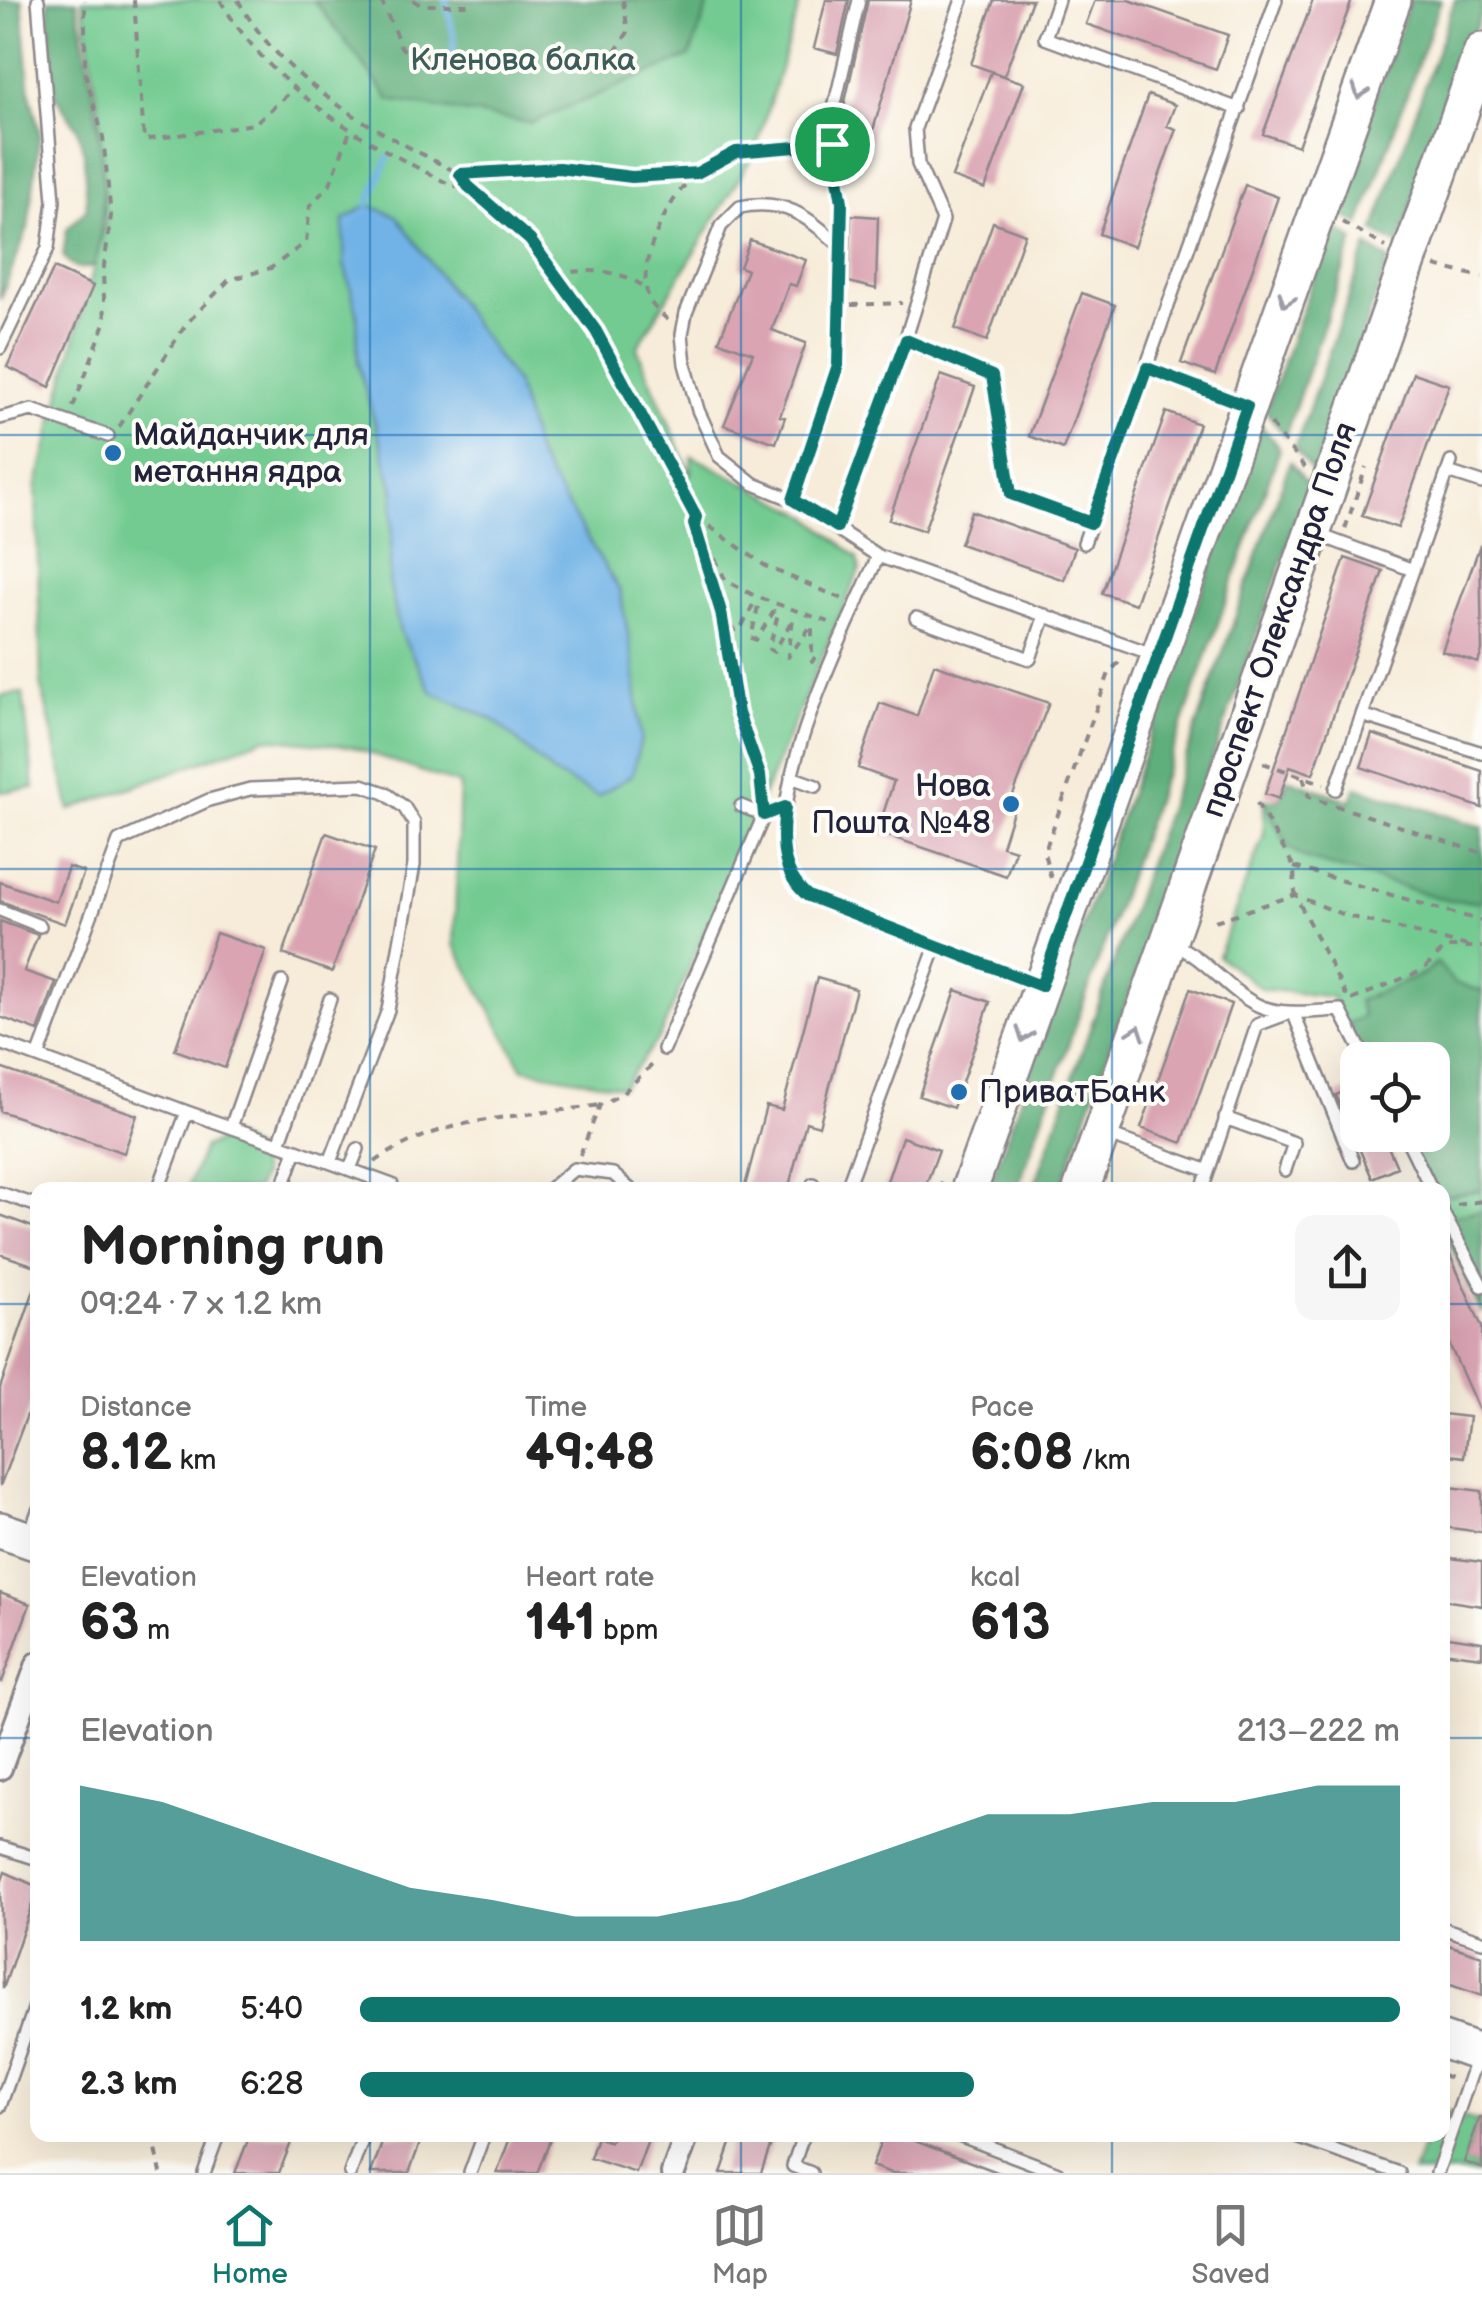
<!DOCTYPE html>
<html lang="en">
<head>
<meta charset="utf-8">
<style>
  :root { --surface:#fff; --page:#f6f6f6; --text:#222; --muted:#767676; --line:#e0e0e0; --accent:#0f766e }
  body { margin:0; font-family:"Balsamiq Sans",sans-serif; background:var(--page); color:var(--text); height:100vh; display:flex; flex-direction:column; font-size:38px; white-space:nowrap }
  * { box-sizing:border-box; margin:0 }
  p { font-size:32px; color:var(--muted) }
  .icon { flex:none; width:55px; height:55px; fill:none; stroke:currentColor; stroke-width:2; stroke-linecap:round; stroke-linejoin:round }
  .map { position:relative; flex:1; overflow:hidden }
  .sheet { position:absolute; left:30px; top:1182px; width:1420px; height:960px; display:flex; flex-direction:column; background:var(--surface); border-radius:20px; box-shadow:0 10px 40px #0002 }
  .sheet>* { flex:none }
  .controls { position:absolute; left:1340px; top:1042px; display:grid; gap:20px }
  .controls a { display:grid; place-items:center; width:110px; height:110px; border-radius:20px; background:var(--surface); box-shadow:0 10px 40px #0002; font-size:50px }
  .pin { position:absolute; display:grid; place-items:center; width:85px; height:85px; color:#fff; margin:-42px; border:5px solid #fff; border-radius:50%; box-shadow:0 2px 10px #0007 }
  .round { display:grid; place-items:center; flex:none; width:105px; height:105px; border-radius:20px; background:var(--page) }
  .headline { display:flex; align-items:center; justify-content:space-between; height:170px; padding:0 50px }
  h1 { font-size:55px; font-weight:800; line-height:75px }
  .metrics { display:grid; grid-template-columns:repeat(3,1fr); gap:15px; height:170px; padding:10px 50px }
  .metrics div { display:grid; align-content:center }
  .metrics b { font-size:50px; font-weight:800 }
  .metrics small { font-size:28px; font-weight:400 }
  .metrics p { font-size:28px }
  .chart { height:280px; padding:20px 50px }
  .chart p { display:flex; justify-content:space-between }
  .chart svg { width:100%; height:180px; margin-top:10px; fill:var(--accent); opacity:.7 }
  ul { padding:0 50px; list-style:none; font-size:32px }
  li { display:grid; grid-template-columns:160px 120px 1fr; align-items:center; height:75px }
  li i { height:25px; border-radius:12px; background:var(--accent) }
  .tabs { display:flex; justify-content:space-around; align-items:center; height:140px; border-top:2px solid var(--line); background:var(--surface); font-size:28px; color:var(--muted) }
  .tabs a { display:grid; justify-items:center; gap:5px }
  .tabs .selected { color:var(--accent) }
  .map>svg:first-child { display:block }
  .green { fill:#73cb91; stroke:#4a7666; stroke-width:2.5 }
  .forest { fill:#5eaf7b; stroke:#40685b; stroke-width:2.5 }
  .water { fill:#71b3e6; stroke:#4a6a90; stroke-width:2.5 }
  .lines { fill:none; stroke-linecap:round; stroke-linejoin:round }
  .stream { stroke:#71b3e6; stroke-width:6 }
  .building { fill:#daa4b3 }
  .lane-casing { stroke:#8c878a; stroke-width:16 }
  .street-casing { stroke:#8c878a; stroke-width:28 }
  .primary-casing { stroke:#8c878a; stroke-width:40 }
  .path { stroke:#8c878a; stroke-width:4; stroke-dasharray:8 8; stroke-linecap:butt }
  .lane { stroke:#fff; stroke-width:11 }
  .street { stroke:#fff; stroke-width:22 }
  .primary { stroke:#fff; stroke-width:35 }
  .oneway { stroke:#9c9ca7 }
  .route-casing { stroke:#fff; stroke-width:20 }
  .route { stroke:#0f766e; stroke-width:12 }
  .grid { fill:none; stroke:#1f6fb2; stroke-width:2.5; stroke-opacity:0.55 }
  .poi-dot { fill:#1f6fb2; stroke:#fdfcf7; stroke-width:4 }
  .labels { text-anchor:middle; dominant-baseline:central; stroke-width:8; stroke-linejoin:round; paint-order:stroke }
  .park-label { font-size:32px; fill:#3e5d59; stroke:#fdfcf7 }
  .poi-label { font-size:32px; fill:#22223b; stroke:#fdfcf7; text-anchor:start }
  .street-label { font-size:32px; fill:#22223b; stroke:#fdfcf7 }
</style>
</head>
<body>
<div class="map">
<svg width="1482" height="2173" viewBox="0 0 1482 2173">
  <rect width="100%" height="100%" fill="#fdfcf7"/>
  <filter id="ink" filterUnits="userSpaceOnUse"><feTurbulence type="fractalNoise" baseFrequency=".01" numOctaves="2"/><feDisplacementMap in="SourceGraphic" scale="20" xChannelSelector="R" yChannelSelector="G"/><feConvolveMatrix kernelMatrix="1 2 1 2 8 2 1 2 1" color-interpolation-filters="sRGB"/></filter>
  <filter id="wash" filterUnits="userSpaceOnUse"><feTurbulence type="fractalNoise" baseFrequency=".0048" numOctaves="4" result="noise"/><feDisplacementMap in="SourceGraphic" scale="40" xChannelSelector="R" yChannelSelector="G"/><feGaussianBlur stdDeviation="2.25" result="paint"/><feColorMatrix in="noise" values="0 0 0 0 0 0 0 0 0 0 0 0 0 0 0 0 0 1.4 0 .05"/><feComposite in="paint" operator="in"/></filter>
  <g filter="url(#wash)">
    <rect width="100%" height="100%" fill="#f7ecd9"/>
    <path class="green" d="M82,0h719l-46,152 -118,196 54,127 1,-19 115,59 51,43 2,11 -200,467 -38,51 -99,-18 -69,-125 6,-159 -107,-38 -88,-9 -195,72 -29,-126 -5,-196 69,-264 -6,-116z
      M23,693l11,95 -34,4v-96z
      M1287,779l64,22 5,-14 126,40v487l-39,-85 -1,-39h-18l-25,-55h33v-75l-89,-34 -11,-29 -70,-8 -44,-33 46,-122v-34h16z
      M233,1136l25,17 4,22 -6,15 -69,-1 17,-42z
      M1443,2110l35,12 -14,39 17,7 -2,5h-66l13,-38h16z"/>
    <path class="forest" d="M0,0h22l8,94 10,39 -12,95 -28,72 4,-132z
      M48,0h29c14,86 39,180 18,265 -15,6 -22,4 -32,-9l4,-27 20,-21 -3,-54 -7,-26 -23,-34z
      M314,0h396l-20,56 -159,67 -141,-23z
      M1410,0h31l-81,225 -25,-14z
      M1455,0h27v10l-84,235 -24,-14z
      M1332,226l22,14 -69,196 -19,-25z
      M1367,246l22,14 -76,213 -18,-25z
      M1261,425l19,24 -263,741h-29z
      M1290,462l19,24 -249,704h-27z
      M1287,779l64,22 5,-14 126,40v74h-32l-146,-43 -17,-12 -23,-46h16z
      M1437,962l17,21 28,8v199l-39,7 -1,-7h-18l-25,-55h33v-75h-68l-21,-34 20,-10 -5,-15 66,-27z
      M1442,1211l4,5 36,-5v103l-39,-85z"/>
    <path class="water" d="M368,205l29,11 119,167 22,75 82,133 14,74 7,74 -9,36 -34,21 -44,-22 -60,-54 -62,-28 -32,-60 -11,-50 5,-91 -36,-128 -1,-51 -13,-48v-44z"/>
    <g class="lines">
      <path class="stream" d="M441,60l12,-7 1,-15 -8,-38
        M368,205l20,-47"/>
    </g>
    <g id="blocks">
      <path class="building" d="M826,0h23l-12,54 -23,-6z
        M868,0h43l-42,144 -31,-11z
        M994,0h38l-28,76 -33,-12z
        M1095,0h34l99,35 -12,34 -130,-45z
        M1313,0h39l-54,146 -35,-12z
        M991,72l33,11 -39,106 -33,-12z
        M1148,95l27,10 -8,21 9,3 -42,118 -35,-13z
        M1245,185l33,12 -63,178 -34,-12z
        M851,215l27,2 -2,72 -27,-7z
        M993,222l32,12 -38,107 -32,-12z
        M750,240l56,20 -10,26 -7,-2 -17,46 34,13 -26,73 5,1 -9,26 -52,-18 29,-72 -34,-12 28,-71 -7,-3z
        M54,268l39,18 -43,101 -43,-20z
        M1082,293l33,12 -52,144 -34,-13z
        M1413,373l36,12 -51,143 -36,-12z
        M941,375l34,12 -51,144 -35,-12z
        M1166,412l33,12 -64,180 -33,-11z
        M971,511l104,37 -11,32 -104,-36z
        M1480,545l2,106 -4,12 -36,-12z
        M1345,558l38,13 -70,203 -23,-8 -11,33 -14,-5z
        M934,664l115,39 -36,92 1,13 -12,38 13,4 -9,26 -129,-44 17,-51 -36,-13 22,-65 37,13z
        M1372,734l110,37v37l-121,-41z
        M326,833l49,17 -43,122 -49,-18z
        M68,867l16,5 -19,52 -65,-23v-19l56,20z
        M0,921l38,14 -14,36 32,11 -18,49 -38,-14z
        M216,933l50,17 -41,118 -50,-18z
        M817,978l39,11 -37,137 -13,-4 -18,68h-44l22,-84 16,4z
        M1190,989l41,15 -49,139 -41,-15z
        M956,990l34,12 -37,106 -34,-12z
        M0,1068l137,47 -13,38 -124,-42z
        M1358,1086v49h25l14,32 -25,11 -36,-83z
        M902,1137l37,13 -15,40h-40z
        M0,1215l38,14v38l-38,-13z
        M1442,1237l40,90v90l-40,-89z
        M35,1287l3,99 -38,100v-98z
        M1442,1414l27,3 -5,40 -22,-3z
        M1442,1486l40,5v41l-40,-5z
        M1442,1557l40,5v44l-40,-6z
        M0,1593l30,11 -28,78 -2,-1z
        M1442,1636l40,6v15l-40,-5z
        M5,1872l33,15 -35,102 -3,-103z
        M1442,1943l40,13v40l-40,-14z
        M1480,2117h2v51l-18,-6z
        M250,2135h44l-15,38h-44z
        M385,2135h38l-14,38h-38z
        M511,2135h41l-15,38h-40z
        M613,2135h37l-14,38 -46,-15 7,-21 13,5z
        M734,2135h40l-13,38h-40z
        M883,2135h16l101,38h-109l-19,-7z"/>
    </g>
  </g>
  <g filter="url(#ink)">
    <use href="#blocks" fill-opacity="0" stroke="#8c878a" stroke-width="2.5"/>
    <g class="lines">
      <g class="lane-casing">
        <path id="lane" d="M859,0l-31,134 9,23 5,45 -4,163 -45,135 85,56 277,99
          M1058,0l-13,38 194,71
          M905,341l38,-121 -25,-56 -3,-36 47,-128
          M0,348l48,-100 6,-47 -16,-201
          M1147,368l99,37
          M0,418l32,-8 76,26
          M1448,472l34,11
          M793,500l-39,-16 -35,-28 -21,-46 -13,-46 -3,-30 4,-21 35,-87 19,-19c46,-9 67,10 101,39
          M837,527l68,-186 87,34 19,119 80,29
          M1319,535l94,35
          M1084,543l192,-543
          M878,556c-30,71 -142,280 -70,341l228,87
          M916,618l114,41 15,-44
          M1362,715l120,38
          M791,777l25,9
          M1336,789l115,-327
          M741,806l23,9
          M0,910l40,16
          M1172,944c35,13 57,50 90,63 24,9 54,4 78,3l26,50
          M1293,1012l60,149
          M0,1043l38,14
          M664,1049l100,-234 21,-8
          M187,1112l-149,-55 81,-216 90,-41 41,-11 112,-4 23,8 19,14 10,16v42l-26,145 -58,152
          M1225,1118l69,25 -9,27
          M231,1127l51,-145
          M1106,1134l100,36
          M1405,1135l27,55
          M279,1144l51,-145
          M350,1169l8,-20
          M158,1190l29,-78 109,38
          M282,1190l14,-40 96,35
          M549,1190l25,-21 39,5 18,16
          M811,1190l2,-6
          M846,1190l90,-244
          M1202,1190l55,-165 32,-12
          M0,1193l38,13
          M1442,1211l40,75
          M29,1535l9,-24
          M0,1847l38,12
          M1442,1928l40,13
          M0,2106l38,-108
          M803,2135l-10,31 18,7
          M959,2135l99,38
          M1291,2135l108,38
          M204,2173l14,-38
          M350,2173l14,-38
          M470,2173l14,-38
          M1437,2173l40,-116"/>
      </g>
      <g class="street-casing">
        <path id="street" d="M0,1768l38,-104
          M673,2173l14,-38"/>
      </g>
      <g class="primary-casing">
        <path id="primary" d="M969,1190l424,-1190
          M1081,1190l401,-1139
          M0,1530l38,13
          M1442,2040l40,14"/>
      </g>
      <path class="path" d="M134,0l10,140 110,-16 39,-34
        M220,0c55,93 140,139 233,186h15
        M238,0c47,86 139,131 222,174l8,12 62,54 65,91 57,102 74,148 31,16 75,26
        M381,0l20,47 13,13 22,-11
        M413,0l8,5h47
        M615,52l13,-20 -5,-32
        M460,174l99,-5 73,8 65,-4 40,-20 80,-9
        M1342,222l44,25
        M1435,266l47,11
        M557,275c27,-7 67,-6 89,14
        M851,305l51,-2
        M668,320c-8,-7 -17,-14 -20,-24 -12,-36 22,-101 49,-123
        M73,407l32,-84 -2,-50 8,-57 -8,-79 -18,-64v-73
        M1271,424l34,44
        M119,427l68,-104 42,-43 42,-12 35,-26 4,-36 20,-22 20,-53
        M696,517l71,50 76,32
        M695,520l26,92 13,18h6l14,-27 4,3 -7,32 5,2 18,-29 4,3 -9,35 5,3 19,-34 -5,39 24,-32v37l3,-5
        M1345,529l21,-62
        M721,617l17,96 24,84
        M1263,763l61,21
        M1303,777l6,20 173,56
        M1257,803l37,64 1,28 54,106 74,-31 23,-23h36
        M1294,867l188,54
        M1051,878l-7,-25 65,-180 12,-13
        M1215,921l80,-26 49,20 124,31
        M580,1155l20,-50 22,-11 34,-33
        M375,1162c65,-47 150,-45 225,-57
        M939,1190l4,-11
        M1457,1205l25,-4
        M1442,2075l12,4
        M153,2135l8,38"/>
      <use href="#lane" class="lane"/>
      <use href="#street" class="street"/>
      <use href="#primary" class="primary"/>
    </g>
    <defs><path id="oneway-chevron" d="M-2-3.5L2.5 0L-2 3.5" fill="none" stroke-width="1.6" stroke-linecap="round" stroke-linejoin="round" transform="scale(2.5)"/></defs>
    <g class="oneway">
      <use href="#oneway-chevron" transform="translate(1360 92) rotate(110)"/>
      <use href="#oneway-chevron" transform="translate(1286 300) rotate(110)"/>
      <use href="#oneway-chevron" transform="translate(1137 1032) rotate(-71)"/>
      <use href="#oneway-chevron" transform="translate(1024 1035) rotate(110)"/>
    </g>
  </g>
  <g class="lines" filter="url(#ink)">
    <g class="route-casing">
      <path id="route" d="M832,144l10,58 -4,163 -45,135 44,27 69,-187 86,36 19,118 80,29 56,-155 100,38 -206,580 -233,-90c-28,-23 -27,-55 -23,-89l-21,8 -4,-40 -22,-62 -17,-101 -27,-88 2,-7 -100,-186 -66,-91 -62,-54 -8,-12 99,-6 73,9 65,-4 39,-21z"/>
    </g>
    <use href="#route" class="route"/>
  </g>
  <path class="grid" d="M370,0v1190M741,0v1190M1112,0v1190M0,435h1482M0,869h1482M0,1304h38M1442,1304h40M0,1738h38M1442,1738h40M370,2135v38M741,2135v38M1112,2135v38"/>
  <g class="poi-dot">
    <circle cx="113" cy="453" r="10"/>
    <circle cx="1011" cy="804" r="10"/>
    <circle cx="959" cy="1092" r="10"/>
  </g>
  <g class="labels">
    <g class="park-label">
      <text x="523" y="60">Кленова балка</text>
    </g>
    <g class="poi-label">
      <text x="133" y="435">Майданчик для<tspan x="133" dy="37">метання ядра</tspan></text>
      <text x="991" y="786" text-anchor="end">Нова<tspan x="991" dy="37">Пошта №48</tspan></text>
      <text x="979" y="1092">ПриватБанк</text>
    </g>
    <g class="street-label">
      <text transform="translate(1280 620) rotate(-71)">проспект Олександра Поля</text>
    </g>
  </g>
</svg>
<div class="controls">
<a><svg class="icon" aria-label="locate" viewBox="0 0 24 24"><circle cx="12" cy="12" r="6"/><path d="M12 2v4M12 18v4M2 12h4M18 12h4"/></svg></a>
</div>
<div class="pin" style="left:832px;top:144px;background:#1e9e55"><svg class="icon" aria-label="arrive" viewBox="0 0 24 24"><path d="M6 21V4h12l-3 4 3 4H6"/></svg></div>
<section class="sheet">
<div class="headline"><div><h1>Morning run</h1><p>09:24 · 7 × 1.2 km</p></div><a class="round"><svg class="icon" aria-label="share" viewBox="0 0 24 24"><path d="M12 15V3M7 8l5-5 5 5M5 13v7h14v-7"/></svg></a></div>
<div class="metrics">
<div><p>Distance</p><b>8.12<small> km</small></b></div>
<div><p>Time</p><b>49:48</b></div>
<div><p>Pace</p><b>6:08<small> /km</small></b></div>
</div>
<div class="metrics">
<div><p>Elevation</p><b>63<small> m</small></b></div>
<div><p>Heart rate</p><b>141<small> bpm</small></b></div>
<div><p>kcal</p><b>613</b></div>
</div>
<div class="chart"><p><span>Elevation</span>213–222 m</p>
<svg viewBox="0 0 160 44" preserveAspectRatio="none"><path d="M0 44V6L10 10L20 17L30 24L40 31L50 34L60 38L70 38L80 34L90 27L100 20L110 13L120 13L130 10L140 10L150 6L160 6V44z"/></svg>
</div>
<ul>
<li><b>1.2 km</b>5:40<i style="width:100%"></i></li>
<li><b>2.3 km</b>6:28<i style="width:59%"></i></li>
</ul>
</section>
</div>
<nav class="tabs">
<a class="selected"><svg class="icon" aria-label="home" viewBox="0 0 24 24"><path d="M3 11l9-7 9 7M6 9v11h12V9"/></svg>Home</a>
<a><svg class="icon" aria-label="map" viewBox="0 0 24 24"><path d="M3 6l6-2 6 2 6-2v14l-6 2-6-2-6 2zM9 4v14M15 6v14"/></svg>Map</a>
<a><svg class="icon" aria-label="saved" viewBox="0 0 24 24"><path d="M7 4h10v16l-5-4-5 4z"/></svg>Saved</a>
</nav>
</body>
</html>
